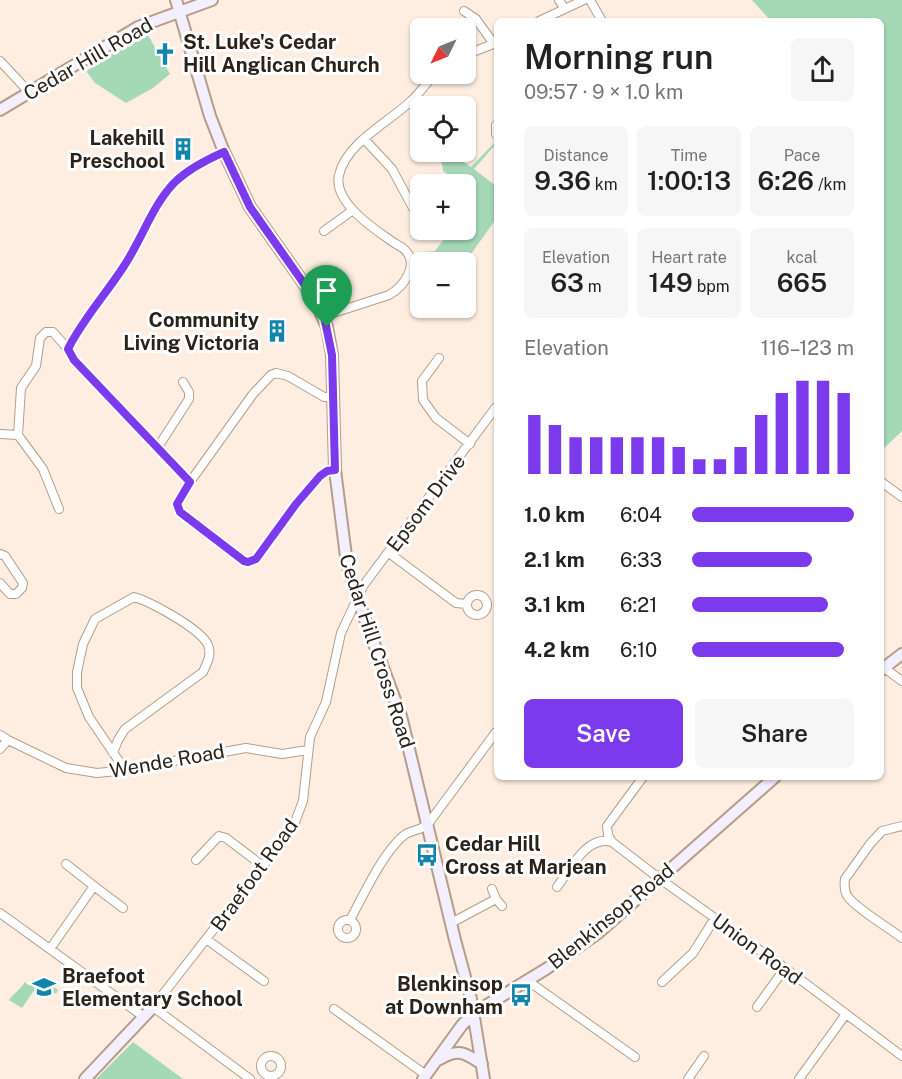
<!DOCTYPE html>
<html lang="en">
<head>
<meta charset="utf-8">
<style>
  :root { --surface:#fff; --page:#f6f6f6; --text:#222; --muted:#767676; --accent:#7c3aed }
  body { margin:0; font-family:"Public Sans",sans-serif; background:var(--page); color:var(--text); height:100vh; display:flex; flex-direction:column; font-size:22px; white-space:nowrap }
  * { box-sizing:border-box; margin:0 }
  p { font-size:20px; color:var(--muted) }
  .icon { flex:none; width:33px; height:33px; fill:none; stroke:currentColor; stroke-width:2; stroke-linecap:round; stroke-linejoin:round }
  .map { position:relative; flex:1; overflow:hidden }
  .sheet { position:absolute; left:494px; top:18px; width:390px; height:762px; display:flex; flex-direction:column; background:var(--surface); border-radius:9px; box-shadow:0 2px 4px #0004 }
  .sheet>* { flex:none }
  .needle { width:39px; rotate:227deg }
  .controls { position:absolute; left:410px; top:18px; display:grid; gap:12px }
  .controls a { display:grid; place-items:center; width:66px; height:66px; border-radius:9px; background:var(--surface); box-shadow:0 2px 4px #0004; font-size:30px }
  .pin { position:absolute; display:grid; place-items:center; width:51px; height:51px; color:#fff; margin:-62px -26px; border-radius:50% 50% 50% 0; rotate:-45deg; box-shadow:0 0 6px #0007 }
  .pin .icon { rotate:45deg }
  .round { display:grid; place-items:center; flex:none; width:63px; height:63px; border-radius:9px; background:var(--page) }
  .headline { display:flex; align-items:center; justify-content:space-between; height:102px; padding:0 30px }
  h1 { font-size:33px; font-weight:600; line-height:45px }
  .figures { display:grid; grid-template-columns:repeat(3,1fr); gap:9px; height:102px; padding:6px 30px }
  .figures div { display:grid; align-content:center; border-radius:9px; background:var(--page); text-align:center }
  .figures b { font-size:26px; font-weight:600 }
  .figures small { font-size:16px; font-weight:400 }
  .figures p { font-size:16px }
  .chart { height:168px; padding:12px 30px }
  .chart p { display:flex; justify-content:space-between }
  .chart svg { width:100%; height:108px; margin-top:6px; stroke:var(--accent); stroke-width:6 }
  .action { display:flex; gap:12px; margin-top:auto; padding:12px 30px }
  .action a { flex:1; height:69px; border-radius:9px; background:var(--accent); color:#fff; font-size:24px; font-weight:600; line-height:69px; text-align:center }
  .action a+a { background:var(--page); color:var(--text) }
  ul { padding:0 30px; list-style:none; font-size:20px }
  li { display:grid; grid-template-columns:96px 72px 1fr; align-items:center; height:45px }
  li i { height:15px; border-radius:8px; background:var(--accent) }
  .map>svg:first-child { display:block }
  .green { fill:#a4d8b7 }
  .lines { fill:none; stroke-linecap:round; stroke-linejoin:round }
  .street-casing { stroke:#b59d89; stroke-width:10 }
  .secondary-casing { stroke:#b59d89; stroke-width:14 }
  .street { stroke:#fff; stroke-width:8 }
  .secondary { stroke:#f4effe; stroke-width:10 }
  .route-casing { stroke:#fff; stroke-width:12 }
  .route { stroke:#7c3aed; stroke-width:8 }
  .labels { text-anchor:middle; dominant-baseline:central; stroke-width:6; stroke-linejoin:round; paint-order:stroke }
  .poi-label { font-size:20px; font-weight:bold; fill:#2b221a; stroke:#fff; text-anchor:start }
  .street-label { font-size:20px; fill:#2b221a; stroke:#fff }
</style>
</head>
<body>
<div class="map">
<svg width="902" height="1079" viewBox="0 0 902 1079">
  <rect width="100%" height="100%" fill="#feeee2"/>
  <path class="green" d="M752,0h150v431l-21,20 -1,-430h-109z
    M148,35l22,39 -17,14 -27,15 -31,-20 -9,-12 33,-21z
    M496,141v3l-22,25 22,17v33l-30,42 -35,-4 -7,-5 11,-1 16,-21h14v-20l11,-14 -11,-8v-4h-4l-18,-13 -3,-19h9l22,15z
    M25,982l11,5 5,-4 3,3 5,-3 9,7 -2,4 -6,-4 -2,3 -13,-4 -13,19 -13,-8c5,-7 11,-10 16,-18z
    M133,1042l50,37h-87z"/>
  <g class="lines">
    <g class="street-casing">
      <path id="street" d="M559,0l5,8
        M590,0l12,21
        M464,11l12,8 18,25
        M539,21l45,-21
        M465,55l31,-12
        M0,61l29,31
        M496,125v9
        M364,139l28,30 21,39
        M324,231l29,-21
        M324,316l65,-21c14,-8 31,-30 16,-45 -4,-4 -10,-6 -15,-10 -19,-13 -57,-39 -51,-65 7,-32 50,-53 72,-74 9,-8 16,-19 24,-27
        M68,349c15,-30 38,-55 56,-83 20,-30 31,-70 60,-92 12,-9 26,-16 40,-22
        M439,358l-17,23 1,19 13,18 34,26
        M333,397h-9l-36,-21 -12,-3 -5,2 -18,19 -63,88 -13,22 3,8 64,49 4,1 8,-3 40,-55 24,-28 7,-5 8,-1
        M0,434l18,1 3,-47 15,-22 4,-28 6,-6h7l15,17 6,11 116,122
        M18,435l25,34 16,40
        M158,447l31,-48v-7l-6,-10
        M880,481l22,16
        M389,553l67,50 11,1
        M0,554l5,2 18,27 -1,5 -6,6h-6l-10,-11
        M467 605a10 10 0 1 1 20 0a10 10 0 1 1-20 0Z
        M883,667l19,14
        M0,735l8,5
        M0,749l8,-9 58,28 31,5 50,-5 21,-6 78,-14 36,6 26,-4
        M113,753l5,-13 7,-11 78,-57c4,-9 9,-17 5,-27 -7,-16 -57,-43 -74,-48l-39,22 -12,25 -6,28v16l12,29 36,53
        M902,826l-20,5 -12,13 -25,35c-1,7 -1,12 3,18 10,13 40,30 54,41
        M612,842l48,37 125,89 117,88
        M196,860l23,-24 7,2 37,28
        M66,864l28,22
        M557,887c13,-17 30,-53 55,-45l-4,-7 -1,-9 36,-49
        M492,889l4,10 6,7
        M0,913l144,104
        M338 929a9 9 0 1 1 18 0a9 9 0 1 1-18 0Z
        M350,920c13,-24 32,-66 53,-84 7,-6 17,-5 25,-12l68,-92
        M451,923l45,-24
        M206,939l58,42
        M50,949l44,-63 29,22
        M528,981l107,76
        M662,982l31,-29 22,-35
        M757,1007l28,-39
        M334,1009l92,66
        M261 1066a10 10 0 1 1 20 0a10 10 0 1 1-20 0Z
        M250,1079l-97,-72 110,-141 32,-44 8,-21 7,-64 16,-35 15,-69 22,-47 133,-179
        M688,1079l16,-23
        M799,1079l47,-65"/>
    </g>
    <g class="secondary-casing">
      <path id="secondary" d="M176,0l34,116 14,36 26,55 64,91 13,29 5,28 3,115 12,94 10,34 44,118 54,224 16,59 13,80
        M0,110l138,-83 74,-27
        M880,671l22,-17
        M440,1059c19,-11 25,-6 42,5
        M85,1079l68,-72
        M423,1079l39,-54 12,-12 72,-44 52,-36 177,-156"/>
    </g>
    <use href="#street" class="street"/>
    <use href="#secondary" class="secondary"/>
  </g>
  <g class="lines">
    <g class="route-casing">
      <path id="route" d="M224,152l26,55 64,91 10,18 8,39 3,115 -8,1 -7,5 -24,28 -40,55 -8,3 -4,-1 -64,-49 -3,-8 13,-22 -116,-122 -6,-11c15,-30 38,-55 56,-83 18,-27 28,-60 50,-83 14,-14 32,-23 50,-31z"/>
    </g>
    <use href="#route" class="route"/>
  </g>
  <defs>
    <g id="church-bare" transform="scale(1.8)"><path d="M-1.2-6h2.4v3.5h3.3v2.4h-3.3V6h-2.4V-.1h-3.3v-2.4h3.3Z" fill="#1385ab" stroke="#fff" stroke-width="2.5" paint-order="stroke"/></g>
    <g id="building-bare" transform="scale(1.8)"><path d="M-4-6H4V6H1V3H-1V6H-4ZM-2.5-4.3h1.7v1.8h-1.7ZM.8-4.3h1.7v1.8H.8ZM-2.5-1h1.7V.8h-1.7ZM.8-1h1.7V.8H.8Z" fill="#1385ab" stroke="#fff" stroke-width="2.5" paint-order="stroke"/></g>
    <g id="bus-bare" transform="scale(1.8)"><path d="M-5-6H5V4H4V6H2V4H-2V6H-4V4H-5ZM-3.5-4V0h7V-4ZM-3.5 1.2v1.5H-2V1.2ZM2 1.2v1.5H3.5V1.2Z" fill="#1385ab" stroke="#fff" stroke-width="2.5" paint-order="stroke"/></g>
    <g id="school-bare" transform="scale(1.8)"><path d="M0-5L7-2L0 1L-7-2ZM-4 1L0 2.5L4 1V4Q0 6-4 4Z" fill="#1385ab" stroke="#fff" stroke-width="2.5" paint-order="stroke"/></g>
  </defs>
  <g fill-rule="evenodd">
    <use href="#church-bare" x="165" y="54"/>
    <use href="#building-bare" x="183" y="149"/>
    <use href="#building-bare" x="277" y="331"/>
    <use href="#bus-bare" x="427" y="855"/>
    <use href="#school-bare" x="44" y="987"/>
    <use href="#bus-bare" x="521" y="995"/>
  </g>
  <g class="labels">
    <g class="poi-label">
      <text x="183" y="42">St. Luke's Cedar<tspan x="183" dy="23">Hill Anglican Church</tspan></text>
      <text x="165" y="138" text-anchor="end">Lakehill<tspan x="165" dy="23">Preschool</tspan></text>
      <text x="259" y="320" text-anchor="end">Community<tspan x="259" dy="23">Living Victoria</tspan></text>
      <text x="445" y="844">Cedar Hill<tspan x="445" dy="23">Cross at Marjean</tspan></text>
      <text x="62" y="976">Braefoot<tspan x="62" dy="23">Elementary School</tspan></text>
      <text x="503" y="984" text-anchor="end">Blenkinsop<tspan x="503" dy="23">at Downham</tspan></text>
    </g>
    <g class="street-label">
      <text transform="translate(88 59) rotate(-30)">Cedar Hill Road</text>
      <text transform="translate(426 503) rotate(-53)">Epsom Drive</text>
      <text transform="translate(377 651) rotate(72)">Cedar Hill Cross Road</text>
      <text transform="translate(167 761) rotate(-10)">Wende Road</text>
      <text transform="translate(254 875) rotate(-54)">Braefoot Road</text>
      <text transform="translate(611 916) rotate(-39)">Blenkinsop Road</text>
      <text transform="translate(757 949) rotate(36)">Union Road</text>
    </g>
  </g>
</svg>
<div class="controls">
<a><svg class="needle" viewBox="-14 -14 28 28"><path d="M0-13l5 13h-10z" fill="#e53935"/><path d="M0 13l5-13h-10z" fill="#767676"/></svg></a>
<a><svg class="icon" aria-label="locate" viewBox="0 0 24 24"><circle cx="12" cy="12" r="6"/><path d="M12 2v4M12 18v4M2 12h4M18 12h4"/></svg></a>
<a>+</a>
<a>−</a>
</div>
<div class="pin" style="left:327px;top:327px;background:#1e9e55"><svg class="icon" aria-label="arrive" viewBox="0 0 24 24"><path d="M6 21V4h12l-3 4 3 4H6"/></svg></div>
<section class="sheet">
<div class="headline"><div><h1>Morning run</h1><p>09:57 · 9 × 1.0 km</p></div><a class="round"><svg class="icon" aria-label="share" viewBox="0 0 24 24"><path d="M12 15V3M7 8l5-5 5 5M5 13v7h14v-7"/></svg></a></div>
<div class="figures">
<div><p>Distance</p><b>9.36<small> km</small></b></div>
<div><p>Time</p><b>1:00:13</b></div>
<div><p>Pace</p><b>6:26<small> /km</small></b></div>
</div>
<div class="figures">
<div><p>Elevation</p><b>63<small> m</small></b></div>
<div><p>Heart rate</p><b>149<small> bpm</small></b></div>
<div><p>kcal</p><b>665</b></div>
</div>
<div class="chart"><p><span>Elevation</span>116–123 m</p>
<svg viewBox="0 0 160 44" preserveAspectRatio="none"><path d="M5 44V20M15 44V24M25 44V29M35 44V29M45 44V29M55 44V29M65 44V29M75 44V33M85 44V38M95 44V38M105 44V33M115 44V20M125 44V11M135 44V6M145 44V6M155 44V11"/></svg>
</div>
<ul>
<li><b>1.0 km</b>6:04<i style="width:100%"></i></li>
<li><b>2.1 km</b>6:33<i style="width:74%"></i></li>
<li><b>3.1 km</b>6:21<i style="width:84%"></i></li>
<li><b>4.2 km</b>6:10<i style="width:94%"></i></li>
</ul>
<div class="action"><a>Save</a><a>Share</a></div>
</section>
</div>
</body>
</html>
